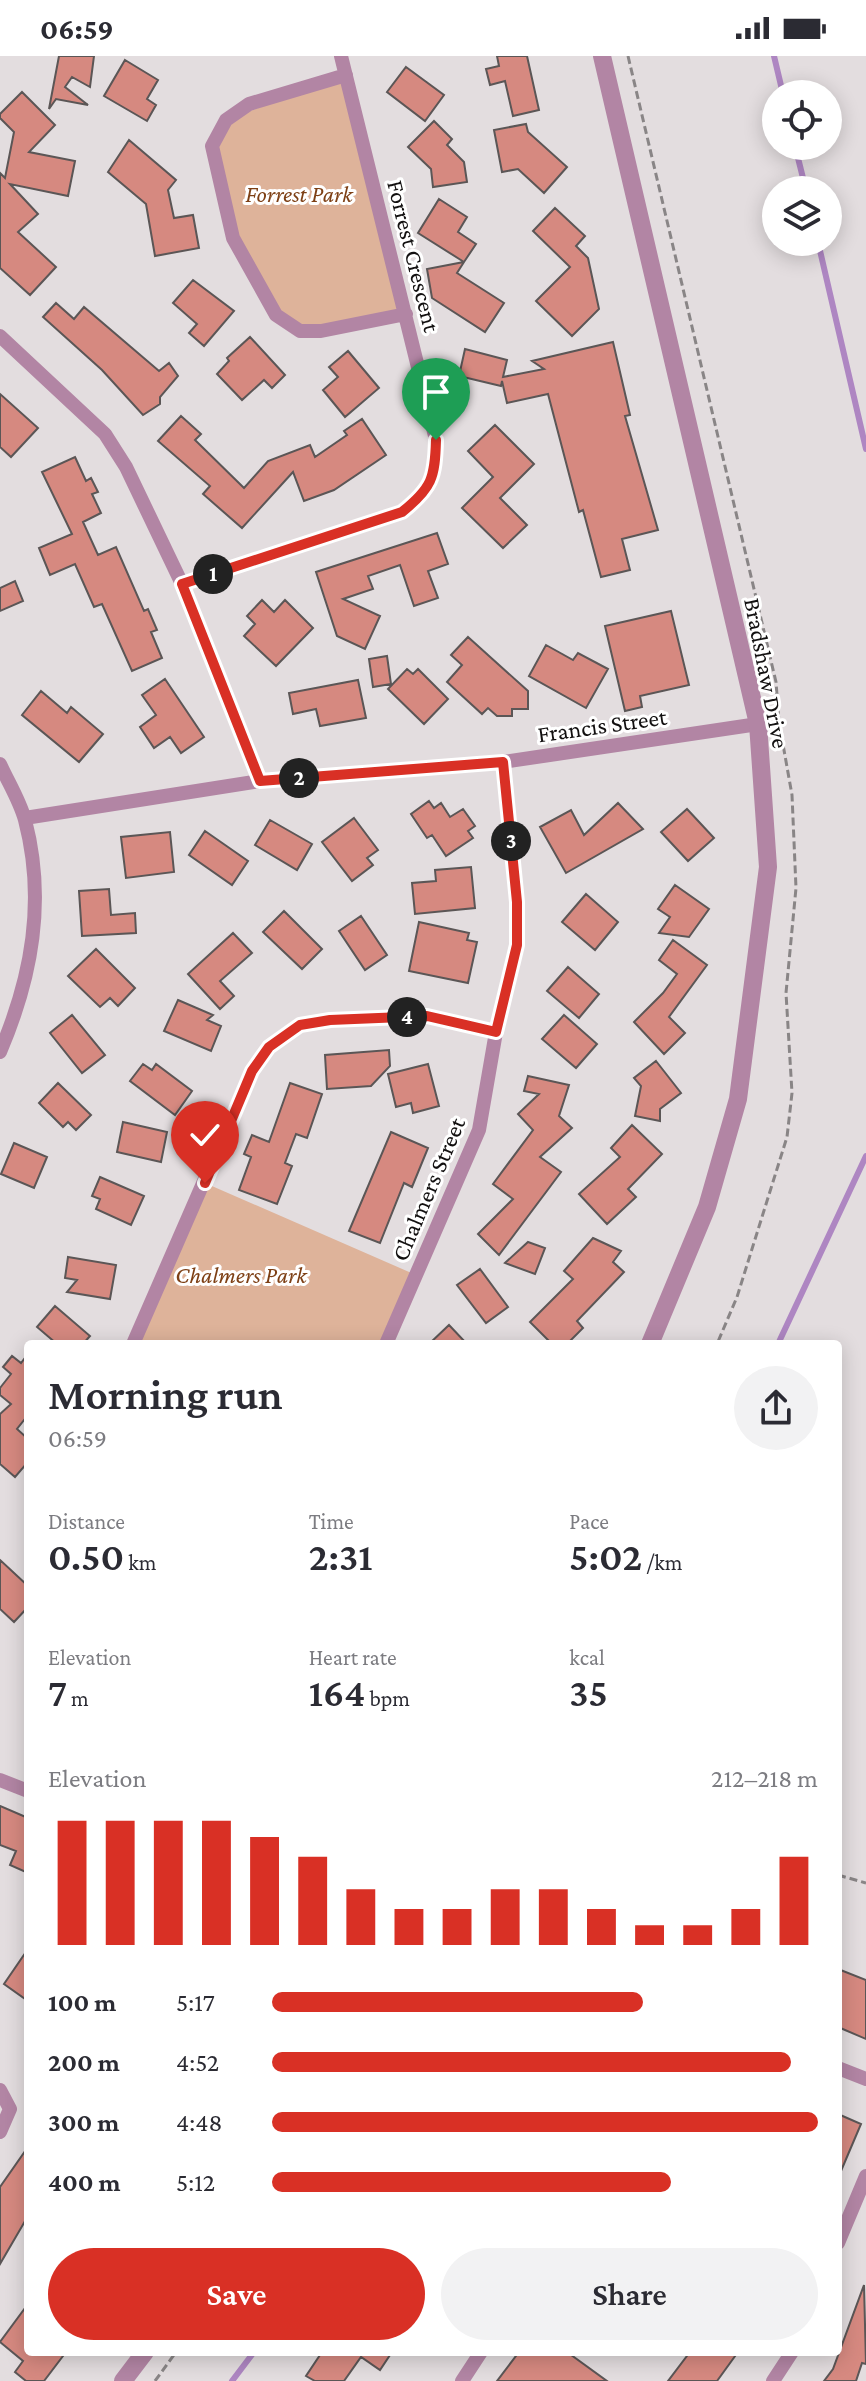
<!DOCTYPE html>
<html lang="en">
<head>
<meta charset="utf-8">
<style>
  :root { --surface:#fff; --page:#f2f2f3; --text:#2b2b33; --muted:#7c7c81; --accent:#d93025 }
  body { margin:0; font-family:"Crimson Pro",serif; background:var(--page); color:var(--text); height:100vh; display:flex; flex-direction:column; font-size:30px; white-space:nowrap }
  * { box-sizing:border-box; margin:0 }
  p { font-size:26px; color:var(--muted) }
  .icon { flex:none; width:44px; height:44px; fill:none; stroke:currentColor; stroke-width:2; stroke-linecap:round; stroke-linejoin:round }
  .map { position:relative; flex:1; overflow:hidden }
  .drawer { position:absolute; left:24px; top:1284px; width:818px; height:1016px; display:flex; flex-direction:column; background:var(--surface); border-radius:8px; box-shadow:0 4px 20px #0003 }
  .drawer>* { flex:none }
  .buttons { position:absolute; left:762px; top:24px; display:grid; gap:16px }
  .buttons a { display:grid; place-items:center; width:80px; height:80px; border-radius:50%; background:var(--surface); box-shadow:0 4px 20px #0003; font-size:40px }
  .pin { position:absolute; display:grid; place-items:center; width:68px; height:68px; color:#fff; margin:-82px -34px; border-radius:50% 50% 50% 0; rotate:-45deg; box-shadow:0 0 8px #0007 }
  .pin .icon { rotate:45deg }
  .km { position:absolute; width:40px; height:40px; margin:-20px; border-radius:50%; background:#222; color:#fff; font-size:22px; line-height:40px; text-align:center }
  .round { display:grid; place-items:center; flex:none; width:84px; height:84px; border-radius:42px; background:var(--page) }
  .summary { display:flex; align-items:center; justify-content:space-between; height:136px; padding:0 24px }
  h1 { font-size:44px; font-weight:600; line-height:60px }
  .metrics { display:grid; grid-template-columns:repeat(3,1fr); gap:12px; height:136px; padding:8px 24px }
  .metrics div { display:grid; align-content:center }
  .metrics b { font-size:40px; font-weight:600 }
  .metrics small { font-size:22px; font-weight:400 }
  .metrics p { font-size:22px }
  .chart { height:224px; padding:16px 24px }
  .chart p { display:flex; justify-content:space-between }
  .chart svg { width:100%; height:144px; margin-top:8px; stroke:var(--accent); stroke-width:6 }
  .button { display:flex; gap:16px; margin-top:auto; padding:16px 24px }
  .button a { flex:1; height:92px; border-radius:48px; background:var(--accent); color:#fff; font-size:32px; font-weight:600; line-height:92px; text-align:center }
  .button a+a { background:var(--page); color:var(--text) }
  ul { padding:0 24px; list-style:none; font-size:26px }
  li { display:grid; grid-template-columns:128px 96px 1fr; align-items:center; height:60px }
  li i { height:20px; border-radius:10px; background:var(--accent) }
  .status { display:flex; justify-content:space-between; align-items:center; height:56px; padding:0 40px; background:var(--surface); direction:ltr }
  .status svg { height:22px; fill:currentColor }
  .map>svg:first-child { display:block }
  .green { fill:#deb39a }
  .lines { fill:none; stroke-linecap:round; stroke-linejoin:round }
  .stream { stroke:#ae86c2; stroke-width:6 }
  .building { fill:#d68980; stroke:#5b5656; stroke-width:2 }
  .path { stroke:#898586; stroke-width:3; stroke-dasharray:8 4; stroke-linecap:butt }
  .minor { stroke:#b285a4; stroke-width:14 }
  .tertiary { stroke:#b285a4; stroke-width:18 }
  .route-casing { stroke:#fff; stroke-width:16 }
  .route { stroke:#d93025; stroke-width:10 }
  .labels { text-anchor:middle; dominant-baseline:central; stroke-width:6; stroke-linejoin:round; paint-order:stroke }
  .park-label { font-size:24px; font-style:italic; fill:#7d3f14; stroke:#fff }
  .street-label { font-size:24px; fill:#121010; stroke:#fff }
</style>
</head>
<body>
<div class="status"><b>06:59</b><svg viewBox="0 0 49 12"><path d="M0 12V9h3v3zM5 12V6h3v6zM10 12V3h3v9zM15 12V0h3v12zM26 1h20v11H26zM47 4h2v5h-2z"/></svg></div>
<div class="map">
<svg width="866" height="2325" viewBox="0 0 866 2325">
  <rect width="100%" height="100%" fill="#e3dddf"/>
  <path class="green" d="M346,19l60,239 -85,17 -45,-16 -43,-77 -21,-92 14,-26z
    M205,1127l211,92 -30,69h-253z"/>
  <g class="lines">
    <path class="stream" d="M774,0l9,38
      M795,90l11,44
      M818,186l48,207
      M778,1288l88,-188
      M232,2325l22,-29"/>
  </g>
  <path class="building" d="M59,0h35l-4,31 -18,-10 -7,10 23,18 -32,-6 -7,10z
    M497,0h30l12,54 -26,6 -8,-35 -15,4 -4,-16 13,-3z
    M125,4l33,20 -11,19 9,6 -9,16 -43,-25z
    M406,11l38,28 -19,26 -38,-29z
    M22,36l33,33 -26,27 46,9 -7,35 -58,-12 28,30 -20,18 38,35 -26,28 -30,-27v-95l5,5 9,-46 -14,-14v-4z
    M434,65l18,18 -5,6 17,17 3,20 -34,5 -2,-18 -23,-22z
    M526,68l2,8 39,35 -23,26 -26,-24 -16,3 -8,-42z
    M129,84l47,40 -8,10 6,28 19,-3 6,33 -44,8 -9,-52 -38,-32z
    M439,143l28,18 -9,15 18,12 -12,18 -46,-29z
    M555,152l30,28 -9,10 12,12 11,51 -27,27 -36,-35 34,-34 -37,-36z
    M464,206l-7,11 47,30 -19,29 -53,-34 -5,-29z
    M193,224l41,31 -30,35 -15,-13 8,-9 -24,-21z
    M56,247l18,16 10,-12 75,64 10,-8 9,13 -18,21v7l-17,11 -41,-45 -59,-53z
    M250,281l35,38 -13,13 -8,-8 -22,20 -25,-26 12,-13 -2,-3z
    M613,286l17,73 -5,1 33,114 -36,9 8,31 -29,7 -18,-67 -4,2 -31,-118 -41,9 -5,-22 -1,5 -42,-10 6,-27 42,11 -4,17 41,-8 -12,-8z
    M348,295l31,37 -34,29 -22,-27 15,-13 -9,-10z
    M0,338l38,34 -27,29 -11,-10z
    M181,360l20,18 -6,6 49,48 24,-27 42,-16 5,12 32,-22 -3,-4 18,-12 24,36 -52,35 -30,11 -11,-29 -51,56 -39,-34 7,-8 -52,-45z
    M495,369l39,39 -34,34 27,27 -24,23 -41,-40 31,-31 -25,-26z
    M75,401l11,24 5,-3 7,14 -6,2 9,19 -18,9 15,33 18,-8 28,64 4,-2 9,21 -6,2 11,26 -30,13 -30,-67 -8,3 -19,-43 -25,11 -11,-27 33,-14 -30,-62z
    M437,477l11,31 -20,7 10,27 -24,8 -14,-41 -32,11 5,13 -30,10 37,17 -15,33 -28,-13 -21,-64z
    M15,525l8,20 -23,10v-23z
    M262,544l12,12 11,-12 28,28 -37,38 -32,-30 11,-12 -8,-8z
    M671,555l18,74 -49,11 2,11 -17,4 -20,-85z
    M468,581l60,54v18h-16v7h-15l-9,-8 -6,6 -35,-32 15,-17 -11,-10z
    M546,589l27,15 5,-7 30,16 -22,39 -57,-32z
    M387,600l4,28 -18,3 -4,-28z
    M407,613l6,5 5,-5 30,30 -24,25 -36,-35z
    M165,623l39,58 -23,16 -11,-16 -16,11 -14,-21 16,-12 -14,-20z
    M358,624l8,38 -46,8 -4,-17 -23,5 -4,-21z
    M41,635l26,22 4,-6 32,27 -24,28 -57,-47z
    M429,745l5,7 7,-5 9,14 13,-8 12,17 -7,5 5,7 -27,18 -14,-21 -5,3 -16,-24z
    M618,747l25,26 -77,44 -26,-46 31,-17 13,25z
    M687,753l27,29 -26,23 -27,-29z
    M354,762l24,32 -11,8 6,7 -21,16 -30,-39z
    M270,764l42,24 -15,26 -42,-25z
    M205,775l43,30 -16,24 -43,-30z
    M170,776l4,40 -48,6 -5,-41z
    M471,811l4,41 -60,6 -3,-31 24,-2 -1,-11z
    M675,829l34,24 -20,28 -30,-4 11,-16 -12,-8z
    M109,833l2,26 24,-2 1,20 -54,3 -3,-45z
    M586,838l32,28 -23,28 -33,-28z
    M284,855l38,38 -20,20 -39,-37z
    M361,860l26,39 -22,15 -26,-39z
    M419,866l50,11 -2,7 10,2 -9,41 -59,-12z
    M233,877l19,20 -32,28 14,15 -14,13 -32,-35z
    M673,884l34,25 -38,52 16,16 -21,21 -30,-32 29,-29 14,-19 -18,-14z
    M96,893l39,39 -17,18 -8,-8 -10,9 -32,-31z
    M568,911l31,27 -20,24 -32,-27z
    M178,944l35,15 -6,5 14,6 -10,25 -47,-20z
    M72,959l33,40 -23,18 -32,-40z
    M564,959l33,29 -21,24 -34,-29z
    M389,994l1,16 -19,20 -44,3 -2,-34z
    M656,1005l25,32 -21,16v12l-25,-5 6,-30 -7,-8z
    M143,1008l9,6 4,-6 36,27 -17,24 -45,-34z
    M428,1008l11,42 -26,7 -2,-10 -15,4 -8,-33z
    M528,1020l41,9 -10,31 13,12 -32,29 21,15 -62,83 -21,-21 35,-35 -20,-15 40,-54 -15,-16 21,-20 -15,-3z
    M58,1027l33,32 -15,15 -8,-8 -5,5 -24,-24z
    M290,1027l32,11 -15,44 -11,-4 -11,29 7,3 -15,38 -38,-14 12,-33 -7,-3 8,-19 17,7z
    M123,1066l44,10 -6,30 -44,-10z
    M632,1069l30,29 -34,35 8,8 -29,27 -28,-30 41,-37 -9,-9z
    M391,1076l37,16 -16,39 -8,-4 -24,60 -31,-12z
    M14,1087l33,14 -13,31 -33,-14z
    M100,1121l44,19 -13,29 -35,-16 4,-10 -8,-3z
    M593,1182l28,13 -8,11 11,10 -47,49 6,7 -16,16h-15l-22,-22 43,-43 -9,-8z
    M528,1186l17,6 -10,26 -30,-11z
    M68,1201l48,8 -6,34 -43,-7 10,-12 -12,-2z
    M480,1213l28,38 -22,16 -29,-38z
    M55,1250l35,30 -7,8h-26l-20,-17z
    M449,1269l18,19h-38z
    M28,1298v61l-11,14 11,10v23l-13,15 -15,-13v-50l11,-10 -11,-9v-7l11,-14 -8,-7 9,-11 9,7z
    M0,1504l28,26v21l-14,15 -14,-13z
    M0,1750l28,12v55l-18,-8 6,-14 -16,-6z
    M28,1893v52l-24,-17z
    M838,1913l28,11v59l-28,-12z
    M838,2058l23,10 -23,54z
    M28,2091v69l-28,48v-77z
    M864,2229l2,79 -4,-1 -6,18h-32l9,-12z
    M28,2248v48h38l-22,29h-18l-11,-9 8,-11 -23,-19z
    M322,2296h70l-12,18 -19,-13 -17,24h-29l-9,-5z
    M519,2296h48l40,29h-110z
    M690,2296h48l-21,29h-49z"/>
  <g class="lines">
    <path class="path" d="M628,0l148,626 3,40 13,73 4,93 -10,105 6,100 -5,44 -50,160 -20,47
      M838,1819l28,8
      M155,2325l21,-29"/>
    <path class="minor" d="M346,19l-97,29 -23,16 -14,26 21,92 43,77 24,16h21l85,-17
      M0,280l105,98 21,33 56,117 78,197
      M182,528l220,-72c30,-24 33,-34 34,-72l-95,-384
      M0,708c8,18 20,37 25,56 21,80 7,157 -25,232
      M25,762l235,-37 243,-19 255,-38
      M133,1288l119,-273 17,-24 31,-22 30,-5 97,-4 69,16
      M386,1288l93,-214 17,-98 21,-87v-43l-14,-140
      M0,1724l28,11
      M838,2012l28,11
      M0,2034l10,19 -10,23
      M838,2187l28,-67
      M462,2325l19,-29
      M773,2325l19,-29"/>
    <path class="tertiary" d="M602,0l156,668 10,143 -30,232 -31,108 -57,137
      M123,2325l22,-29"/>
  </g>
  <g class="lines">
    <g class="route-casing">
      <path id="route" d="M205,1127l47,-112 17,-24 31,-22 30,-5 97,-4 69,16 21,-87v-43l-14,-140 -243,19 -78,-197 220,-72c30,-24 33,-34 34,-72"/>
    </g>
    <use href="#route" class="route"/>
  </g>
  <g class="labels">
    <g class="park-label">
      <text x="299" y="137">Forrest Park</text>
      <text x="241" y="1218">Chalmers Park</text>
    </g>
    <g class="street-label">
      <text transform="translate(414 200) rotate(76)">Forrest Crescent</text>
      <text transform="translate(767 617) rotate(79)">Bradshaw Drive</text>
      <text transform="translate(602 669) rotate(-8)">Francis Street</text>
      <text transform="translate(428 1133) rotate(-67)">Chalmers Street</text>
    </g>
  </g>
</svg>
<div class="buttons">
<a><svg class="icon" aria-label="locate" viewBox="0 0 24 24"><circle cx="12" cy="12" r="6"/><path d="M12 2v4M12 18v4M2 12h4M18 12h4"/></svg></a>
<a><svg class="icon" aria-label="layers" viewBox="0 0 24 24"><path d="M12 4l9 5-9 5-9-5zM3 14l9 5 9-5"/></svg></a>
</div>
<div class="pin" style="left:436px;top:384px;background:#1e9e55"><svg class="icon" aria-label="arrive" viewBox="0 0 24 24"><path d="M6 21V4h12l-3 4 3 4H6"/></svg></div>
<div class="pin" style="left:205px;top:1127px;background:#d93025"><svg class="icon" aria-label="check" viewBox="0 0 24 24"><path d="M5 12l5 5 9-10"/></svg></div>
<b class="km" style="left:213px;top:518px">1</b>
<b class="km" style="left:299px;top:722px">2</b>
<b class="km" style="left:511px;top:785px">3</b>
<b class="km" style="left:407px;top:961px">4</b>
<section class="drawer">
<div class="summary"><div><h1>Morning run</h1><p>06:59</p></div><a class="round"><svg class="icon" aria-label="share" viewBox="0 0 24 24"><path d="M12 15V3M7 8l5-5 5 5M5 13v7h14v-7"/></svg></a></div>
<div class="metrics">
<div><p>Distance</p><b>0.50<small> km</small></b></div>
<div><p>Time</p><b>2:31</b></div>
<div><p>Pace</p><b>5:02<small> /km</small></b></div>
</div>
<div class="metrics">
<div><p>Elevation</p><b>7<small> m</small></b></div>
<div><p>Heart rate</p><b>164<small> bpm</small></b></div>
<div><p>kcal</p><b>35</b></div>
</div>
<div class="chart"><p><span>Elevation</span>212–218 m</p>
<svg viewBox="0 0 160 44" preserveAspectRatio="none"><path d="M5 44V6M15 44V6M25 44V6M35 44V6M45 44V11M55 44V17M65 44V27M75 44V33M85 44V33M95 44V27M105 44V27M115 44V33M125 44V38M135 44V38M145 44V33M155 44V17"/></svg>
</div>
<ul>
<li><b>100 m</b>5:17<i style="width:68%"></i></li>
<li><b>200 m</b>4:52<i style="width:95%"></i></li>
<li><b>300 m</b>4:48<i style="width:100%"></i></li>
<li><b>400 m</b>5:12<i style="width:73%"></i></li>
</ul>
<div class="button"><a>Save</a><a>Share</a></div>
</section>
</div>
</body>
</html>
